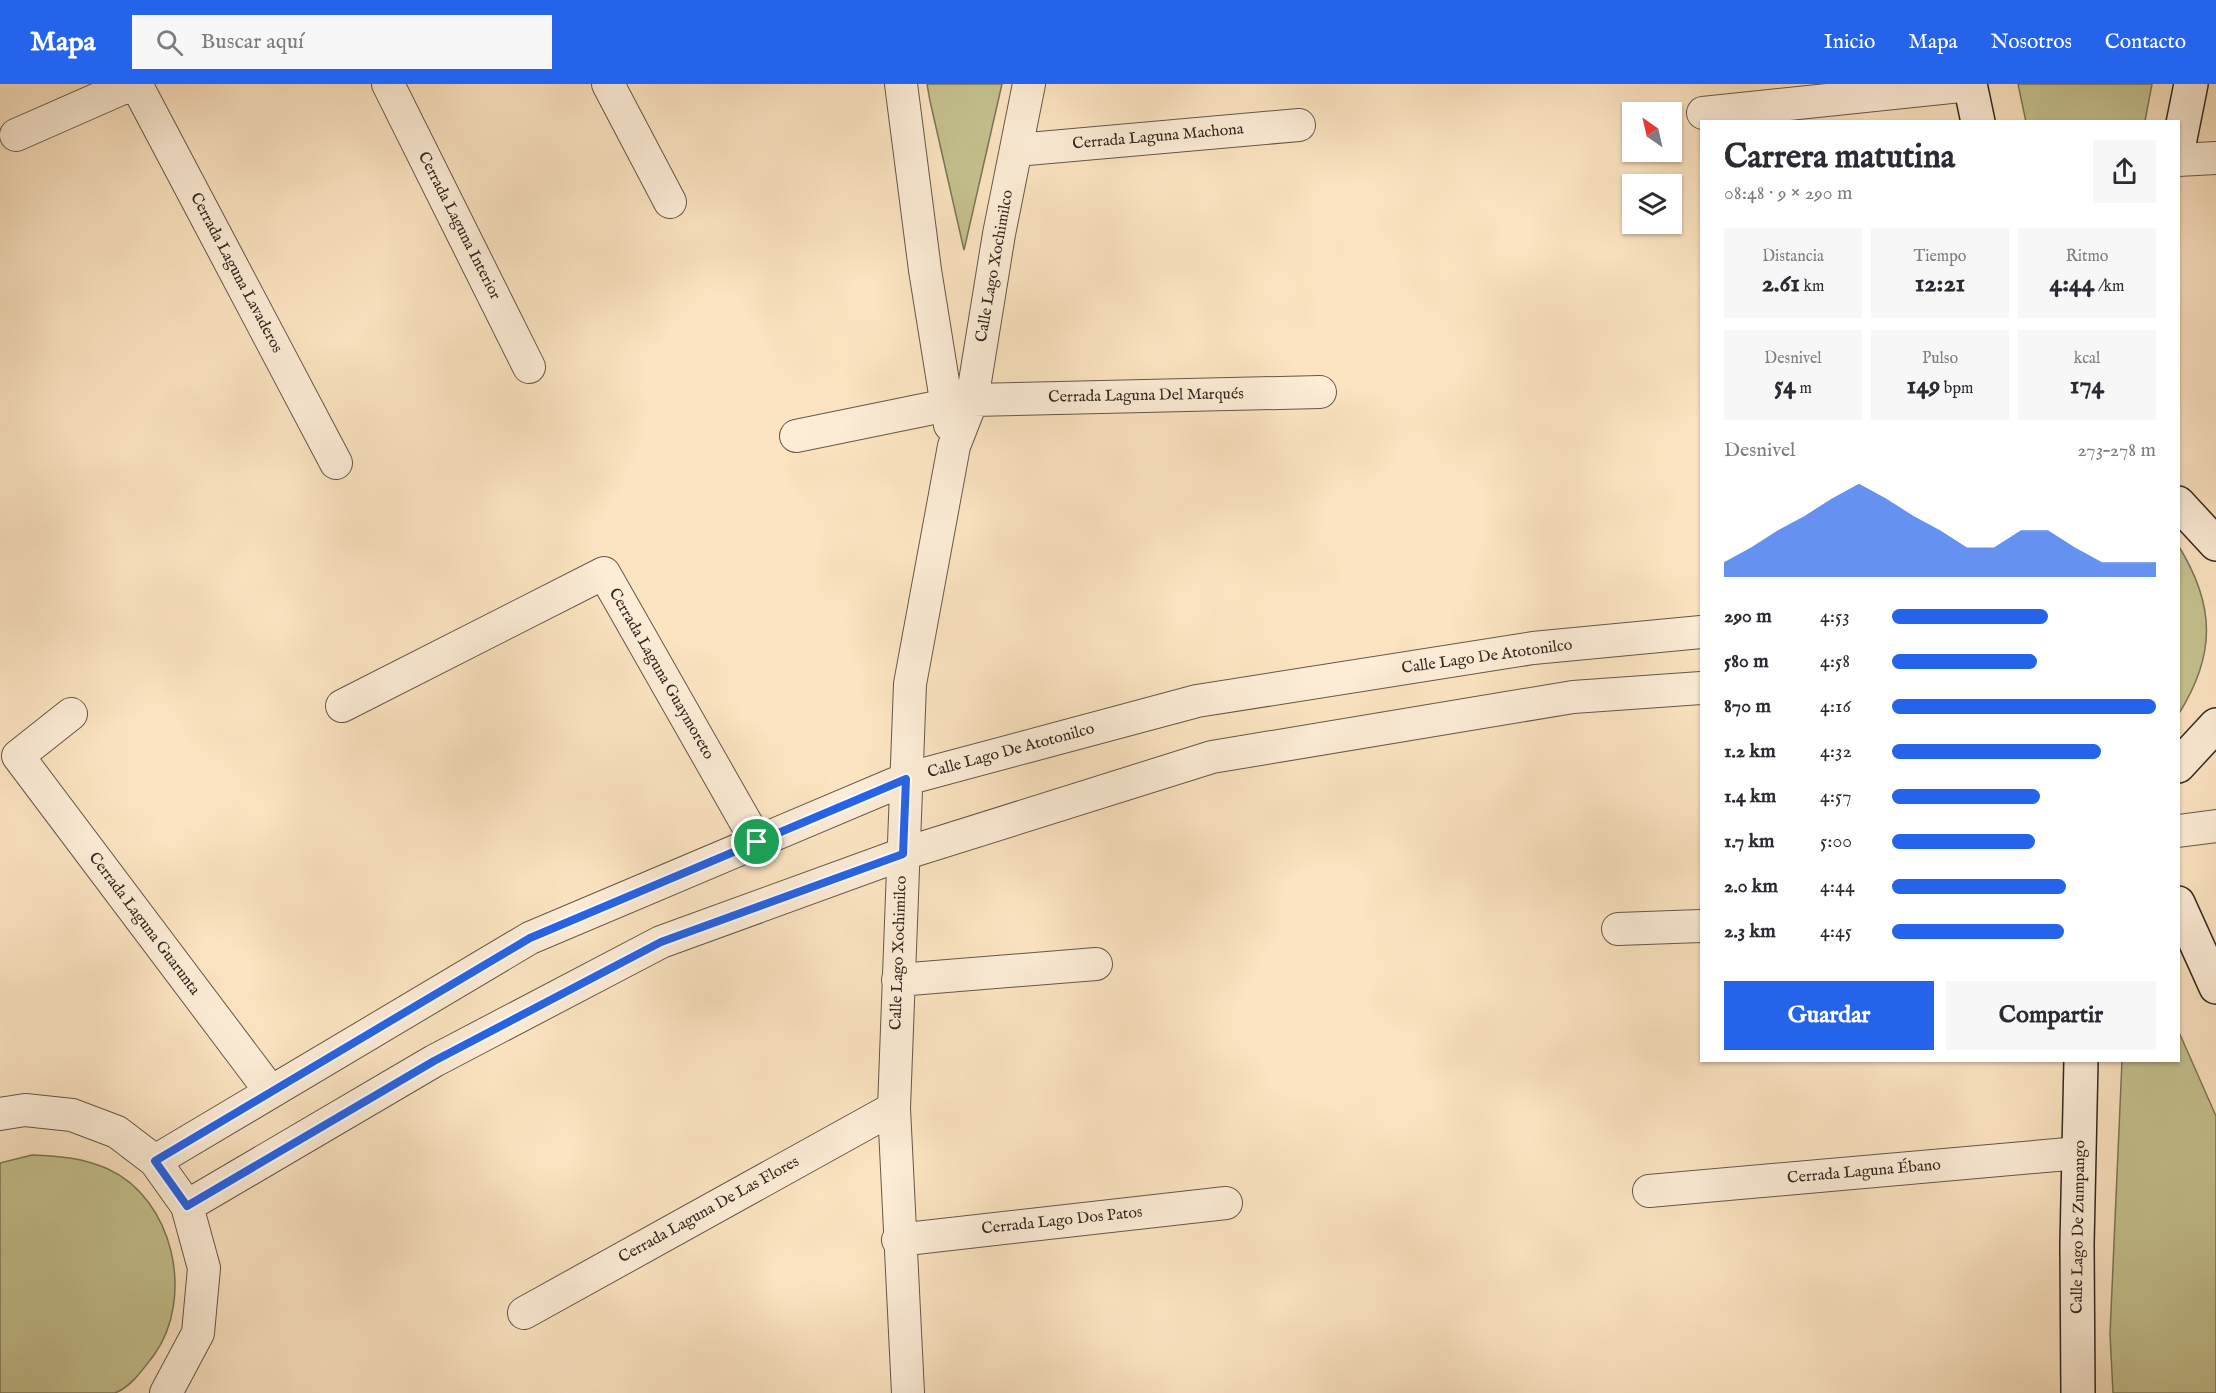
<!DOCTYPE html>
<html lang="es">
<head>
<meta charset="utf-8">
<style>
  :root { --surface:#fff; --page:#f7f7f7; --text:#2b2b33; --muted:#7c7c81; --accent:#2563eb }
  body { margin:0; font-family:"IM FELL English",serif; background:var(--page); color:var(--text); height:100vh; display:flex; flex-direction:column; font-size:22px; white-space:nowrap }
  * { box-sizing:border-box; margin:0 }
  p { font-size:20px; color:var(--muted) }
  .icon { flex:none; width:33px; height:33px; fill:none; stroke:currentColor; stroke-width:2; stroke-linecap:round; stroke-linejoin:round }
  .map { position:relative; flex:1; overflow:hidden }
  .details { position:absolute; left:1700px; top:36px; width:480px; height:942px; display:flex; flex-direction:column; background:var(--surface); border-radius:0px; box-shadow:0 2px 4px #0004 }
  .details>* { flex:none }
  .needle { width:39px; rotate:326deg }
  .fabs { position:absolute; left:1622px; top:18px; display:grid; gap:12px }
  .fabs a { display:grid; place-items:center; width:60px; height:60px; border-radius:0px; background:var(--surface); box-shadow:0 2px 4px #0004; font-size:30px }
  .pin { position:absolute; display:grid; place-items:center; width:51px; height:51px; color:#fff; margin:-26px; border:3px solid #fff; border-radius:50%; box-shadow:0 2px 6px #0007 }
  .round { display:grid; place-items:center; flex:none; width:63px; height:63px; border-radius:0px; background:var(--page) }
  .headline { display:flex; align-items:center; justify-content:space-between; height:102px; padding:0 24px }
  h1 { font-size:33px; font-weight:800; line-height:45px }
  .figures { display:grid; grid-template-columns:repeat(3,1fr); gap:9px; height:102px; padding:6px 24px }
  .figures div { display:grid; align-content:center; border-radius:0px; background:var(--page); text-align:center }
  .figures b { font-size:26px; font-weight:800 }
  .figures small { font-size:16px; font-weight:400 }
  .figures p { font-size:16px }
  .chart { height:168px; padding:12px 24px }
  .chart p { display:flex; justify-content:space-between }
  .chart svg { width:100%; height:108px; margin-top:6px; fill:var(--accent); opacity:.7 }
  .primary-button { display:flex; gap:12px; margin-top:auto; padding:12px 24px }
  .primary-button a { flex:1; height:69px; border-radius:0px; background:var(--accent); color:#fff; font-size:24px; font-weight:800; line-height:69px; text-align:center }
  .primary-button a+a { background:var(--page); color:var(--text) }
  ul { padding:0 24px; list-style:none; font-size:20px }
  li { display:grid; grid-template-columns:96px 72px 1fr; align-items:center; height:45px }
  li i { height:15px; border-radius:8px; background:var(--accent) }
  header { display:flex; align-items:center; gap:36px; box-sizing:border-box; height:84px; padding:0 30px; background:var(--accent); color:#fff }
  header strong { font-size:28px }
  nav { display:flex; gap:33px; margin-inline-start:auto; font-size:21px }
  .search { width:420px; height:54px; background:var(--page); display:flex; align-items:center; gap:15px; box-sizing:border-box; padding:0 21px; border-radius:0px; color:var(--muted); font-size:22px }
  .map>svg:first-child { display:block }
  .park { fill:#c5c28f; stroke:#7c7558; stroke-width:1.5 }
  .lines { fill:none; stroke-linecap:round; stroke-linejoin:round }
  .street-casing { stroke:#645748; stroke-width:34 }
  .secondary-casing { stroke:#322820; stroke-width:36 }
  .street { stroke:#fdedd7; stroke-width:32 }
  .secondary { stroke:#fdedd7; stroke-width:33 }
  .route-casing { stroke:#fff; stroke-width:12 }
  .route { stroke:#2563eb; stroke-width:8 }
  .labels { text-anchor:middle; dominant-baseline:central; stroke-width:5; stroke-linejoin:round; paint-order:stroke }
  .street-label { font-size:16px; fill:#322820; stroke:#fdedd7 }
</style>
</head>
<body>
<header>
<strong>Mapa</strong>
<div class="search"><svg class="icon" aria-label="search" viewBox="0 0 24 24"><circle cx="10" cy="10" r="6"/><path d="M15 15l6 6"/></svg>Buscar aquí</div>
<nav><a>Inicio</a><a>Mapa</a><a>Nosotros</a><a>Contacto</a></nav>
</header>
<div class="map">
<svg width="2216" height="1309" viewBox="0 0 2216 1309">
  <rect width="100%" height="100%" fill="#fce4c2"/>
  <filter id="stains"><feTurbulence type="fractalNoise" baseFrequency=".00333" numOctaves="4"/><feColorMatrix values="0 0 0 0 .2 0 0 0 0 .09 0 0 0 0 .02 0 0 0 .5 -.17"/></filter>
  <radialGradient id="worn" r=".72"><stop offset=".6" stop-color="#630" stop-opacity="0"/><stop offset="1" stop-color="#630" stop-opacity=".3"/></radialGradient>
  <path class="park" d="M927,0h75l-38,166 -34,-149z
    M2018,0h134l-7,37 -119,1z
    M2178,461c38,61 38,110 0,170z
    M2178,946l38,86v277h-103l-3,-59 12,-273 56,-1z
    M32,1071c28,1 51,3 76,14 66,30 87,129 46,186 -10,13 -23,32 -39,38 -8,0 -20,0 -28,0 -29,0 -58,0 -87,0v-230z"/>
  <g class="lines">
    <g class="street-casing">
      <path id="street" d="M136,0l200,379
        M388,0l141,283
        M608,0l62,118
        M901,0l24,186 25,155
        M1703,29l267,-28
        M16,51l116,-51
        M1016,66l283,-25
        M2178,76l38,-2
        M796,352l176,-36 348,-8
        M342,622l262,-133 153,269
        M71,630l-53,42 253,336
        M2178,747l38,-5
        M1618,845l83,-3
        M898,896l198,-16
        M0,1030l25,-4 47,5 45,17 38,29 32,45 17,62 -6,65 -32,60
        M155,1077l375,-223 376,-159 291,-78 336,-53 168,-16
        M1649,1107l430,-38
        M187,1122l247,-145 227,-119 242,-88 309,-97 361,-60 128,-9
        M898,1156l328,-37
        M524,1229l370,-205
        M908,1309l-14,-285 16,-424 44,-238 18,-46 27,-166 30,-150"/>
    </g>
    <g class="secondary-casing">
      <path id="secondary" d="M1970,0l8,38
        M2178,65l13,-65
        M2178,419l38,41
        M2178,682l38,-41
        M2178,819l38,84
        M2078,1309l-1,-149 4,-184"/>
    </g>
    <use href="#street" class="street"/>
    <use href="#secondary" class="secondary"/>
  </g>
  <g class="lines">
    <g class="route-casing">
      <path id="route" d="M906,695l-3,75 -242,88 -227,119 -247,145 -32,-45 375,-223z"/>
    </g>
    <use href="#route" class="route"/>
  </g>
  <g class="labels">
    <g class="street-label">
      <text transform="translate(1158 53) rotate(-5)">Cerrada Laguna Machona</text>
      <text transform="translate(459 142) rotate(63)">Cerrada Laguna Interior</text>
      <text transform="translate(995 182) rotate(-80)">Calle Lago Xochimilco</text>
      <text transform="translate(236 189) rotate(62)">Cerrada Laguna Lavaderos</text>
      <text transform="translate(1146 312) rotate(-1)">Cerrada Laguna Del Marqués</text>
      <text transform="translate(1487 573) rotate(-8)">Calle Lago De Atotonilco</text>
      <text transform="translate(661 590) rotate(60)">Cerrada Laguna Guaymoreto</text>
      <text transform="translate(1011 667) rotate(-15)">Calle Lago De Atotonilco</text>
      <text transform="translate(144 840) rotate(53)">Cerrada Laguna Guarunta</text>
      <text transform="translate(899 869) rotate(-88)">Calle Lago Xochimilco</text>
      <text transform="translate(1864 1088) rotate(-5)">Cerrada Laguna Ébano</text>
      <text transform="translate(709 1126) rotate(-29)">Cerrada Laguna De Las Flores</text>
      <text transform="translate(1062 1137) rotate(-6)">Cerrada Lago Dos Patos</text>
      <text transform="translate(2079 1143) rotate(-89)">Calle Lago De Zumpango</text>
    </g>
  </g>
  <rect width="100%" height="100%" filter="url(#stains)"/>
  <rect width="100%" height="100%" fill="url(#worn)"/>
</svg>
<div class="fabs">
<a><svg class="needle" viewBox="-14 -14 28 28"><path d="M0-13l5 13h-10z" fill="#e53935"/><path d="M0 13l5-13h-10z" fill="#7c7c81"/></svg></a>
<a><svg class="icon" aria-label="layers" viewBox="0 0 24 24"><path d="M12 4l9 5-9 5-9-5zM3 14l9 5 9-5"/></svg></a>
</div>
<div class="pin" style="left:757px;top:758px;background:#1e9e55"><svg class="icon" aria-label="arrive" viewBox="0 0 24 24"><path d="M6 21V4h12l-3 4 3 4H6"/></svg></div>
<section class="details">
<div class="headline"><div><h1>Carrera matutina</h1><p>08:48 · 9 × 290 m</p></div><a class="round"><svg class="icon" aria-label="share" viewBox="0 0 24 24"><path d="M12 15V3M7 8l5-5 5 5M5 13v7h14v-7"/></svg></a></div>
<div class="figures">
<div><p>Distancia</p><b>2.61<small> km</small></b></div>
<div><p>Tiempo</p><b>12:21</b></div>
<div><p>Ritmo</p><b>4:44<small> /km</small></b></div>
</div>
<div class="figures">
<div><p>Desnivel</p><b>54<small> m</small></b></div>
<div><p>Pulso</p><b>149<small> bpm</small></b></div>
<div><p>kcal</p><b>174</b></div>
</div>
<div class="chart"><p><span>Desnivel</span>273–278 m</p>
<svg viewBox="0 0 160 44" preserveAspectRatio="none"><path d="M0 44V38L10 32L20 25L30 19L40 12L50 6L60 12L70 19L80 25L90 32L100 32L110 25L120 25L130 32L140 38L150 38L160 38V44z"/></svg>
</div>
<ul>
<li><b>290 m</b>4:53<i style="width:59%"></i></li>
<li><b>580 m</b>4:58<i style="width:55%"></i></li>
<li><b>870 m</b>4:16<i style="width:100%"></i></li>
<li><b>1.2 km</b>4:32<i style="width:79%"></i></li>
<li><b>1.4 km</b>4:57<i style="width:56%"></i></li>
<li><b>1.7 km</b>5:00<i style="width:54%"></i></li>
<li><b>2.0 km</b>4:44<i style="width:66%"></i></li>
<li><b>2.3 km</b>4:45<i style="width:65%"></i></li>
</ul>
<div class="primary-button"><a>Guardar</a><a>Compartir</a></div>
</section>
</div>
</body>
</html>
